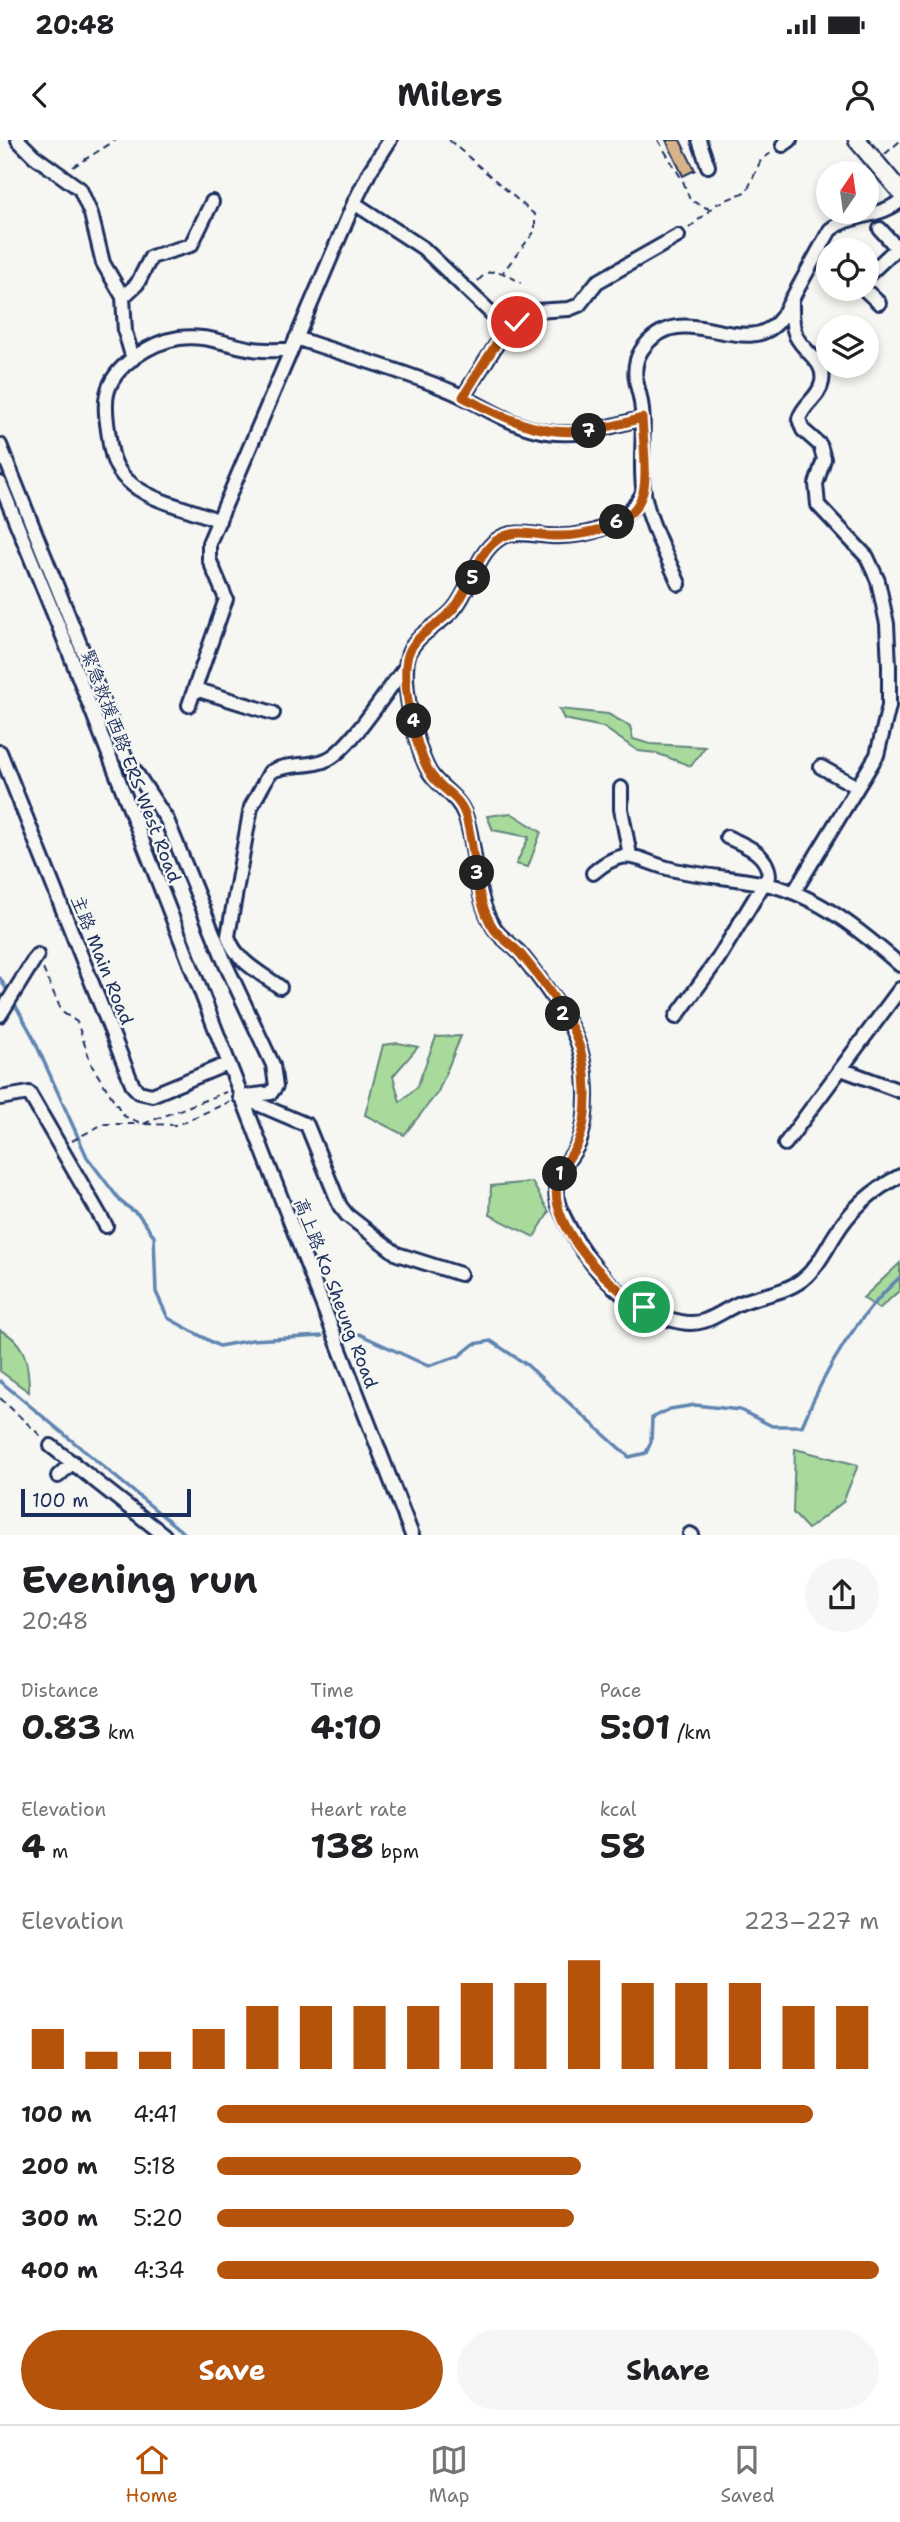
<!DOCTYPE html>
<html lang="en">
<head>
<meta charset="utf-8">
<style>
  :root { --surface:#fff; --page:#f6f6f6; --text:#202124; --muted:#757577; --line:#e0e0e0; --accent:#b45309 }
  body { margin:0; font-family:"Shantell Sans","LXGW WenKai TC",sans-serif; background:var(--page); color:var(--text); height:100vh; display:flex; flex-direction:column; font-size:26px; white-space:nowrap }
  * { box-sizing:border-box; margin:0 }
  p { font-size:23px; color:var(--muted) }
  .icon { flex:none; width:38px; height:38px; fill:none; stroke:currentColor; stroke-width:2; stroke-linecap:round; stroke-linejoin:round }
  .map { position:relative; height:1395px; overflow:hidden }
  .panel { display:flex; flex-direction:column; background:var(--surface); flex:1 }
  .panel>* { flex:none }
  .needle { width:46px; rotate:13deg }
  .fabs { position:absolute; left:816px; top:21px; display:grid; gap:14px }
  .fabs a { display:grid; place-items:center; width:63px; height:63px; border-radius:50%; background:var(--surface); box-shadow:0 4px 10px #0003; font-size:35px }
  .scale { position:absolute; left:21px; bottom:18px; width:170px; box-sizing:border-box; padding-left:7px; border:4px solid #1b2f5e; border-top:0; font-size:19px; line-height:24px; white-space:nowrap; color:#1b2f5e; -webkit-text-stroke:5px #f6f6f2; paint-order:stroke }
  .pin { position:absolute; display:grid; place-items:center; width:60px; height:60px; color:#fff; margin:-30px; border:4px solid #fff; border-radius:50%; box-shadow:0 2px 7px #0007 }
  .km { position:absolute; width:35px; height:35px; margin:-18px; border-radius:50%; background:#222; color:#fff; font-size:19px; line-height:35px; text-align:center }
  .round { display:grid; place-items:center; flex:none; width:74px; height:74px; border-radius:37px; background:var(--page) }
  .headline { display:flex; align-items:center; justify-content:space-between; height:119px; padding:0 21px }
  h1 { font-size:38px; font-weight:700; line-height:52px }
  .figures { display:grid; grid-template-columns:repeat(3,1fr); gap:10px; height:119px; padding:7px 21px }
  .figures div { display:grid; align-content:center }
  .figures b { font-size:35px; font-weight:700 }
  .figures small { font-size:19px; font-weight:400 }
  .figures p { font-size:19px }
  .chart { height:196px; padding:14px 21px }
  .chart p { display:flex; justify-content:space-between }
  .chart svg { width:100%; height:126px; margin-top:7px; stroke:var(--accent); stroke-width:6 }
  .action { display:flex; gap:14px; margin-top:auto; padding:14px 21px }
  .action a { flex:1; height:80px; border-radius:42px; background:var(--accent); color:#fff; font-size:28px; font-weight:700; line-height:80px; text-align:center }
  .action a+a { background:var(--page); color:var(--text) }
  ul { padding:0 21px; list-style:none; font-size:23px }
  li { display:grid; grid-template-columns:112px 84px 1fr; align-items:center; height:52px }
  li i { height:18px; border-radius:9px; background:var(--accent) }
  .status { display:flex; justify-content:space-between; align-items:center; height:49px; padding:0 35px; background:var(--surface); direction:ltr }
  .status svg { height:19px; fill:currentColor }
  header { display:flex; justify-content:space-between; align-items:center; height:91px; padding:0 21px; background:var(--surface); font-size:32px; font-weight:700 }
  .dock { display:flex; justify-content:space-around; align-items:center; height:98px; border-top:2px solid var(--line); background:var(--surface); font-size:19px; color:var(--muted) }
  .dock a { display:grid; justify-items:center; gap:4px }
  .dock .active { color:var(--accent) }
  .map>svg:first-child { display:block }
  .green { fill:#a8da9b; stroke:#62847c; stroke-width:2 }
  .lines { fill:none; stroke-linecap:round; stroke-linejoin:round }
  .stream { stroke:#5f85b1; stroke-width:3.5 }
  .building { fill:#d7b388; stroke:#1b2f5e; stroke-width:2 }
  .minor-casing { stroke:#1b2f5e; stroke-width:18 }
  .major-casing { stroke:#1b2f5e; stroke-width:21 }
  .path { stroke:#1b2f5e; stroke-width:2; stroke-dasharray:7 5; stroke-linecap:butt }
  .minor { stroke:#f6f6f2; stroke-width:12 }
  .major { stroke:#f6f6f2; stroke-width:16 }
  .route-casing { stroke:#fff; stroke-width:14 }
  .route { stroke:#b45309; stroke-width:9 }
  .labels { text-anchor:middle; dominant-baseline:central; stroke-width:5; stroke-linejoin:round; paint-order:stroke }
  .street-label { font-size:18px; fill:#1b2f5e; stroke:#f6f6f2 }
</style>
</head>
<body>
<div class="status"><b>20:48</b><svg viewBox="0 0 49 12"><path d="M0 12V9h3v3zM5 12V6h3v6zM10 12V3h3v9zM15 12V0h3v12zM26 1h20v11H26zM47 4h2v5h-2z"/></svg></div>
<header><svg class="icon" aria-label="back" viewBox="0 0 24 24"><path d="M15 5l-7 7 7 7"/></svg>Milers<svg class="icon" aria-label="person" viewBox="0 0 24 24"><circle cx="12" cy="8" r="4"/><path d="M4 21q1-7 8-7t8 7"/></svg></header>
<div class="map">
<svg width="900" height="1395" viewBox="0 0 900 1395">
  <rect width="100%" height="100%" fill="#f6f6f2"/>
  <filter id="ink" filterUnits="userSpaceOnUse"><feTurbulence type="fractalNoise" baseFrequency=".0143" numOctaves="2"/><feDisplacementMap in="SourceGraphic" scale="14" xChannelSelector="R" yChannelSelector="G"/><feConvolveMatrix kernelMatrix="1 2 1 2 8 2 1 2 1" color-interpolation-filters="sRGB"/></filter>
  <g filter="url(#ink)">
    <path class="green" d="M559,569l49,5 22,12 3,13 17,5 55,3 -14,19 -35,-13 -18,-2 -35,-24 -39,-8z
      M511,673l30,19 -13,35 -12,-3 13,-27 -36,-7 -6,-14z
      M461,896l-23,56 -34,43 -39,-20 18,-70 15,-2 20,4 -25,29 7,26 17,-15 19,-50z
      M532,1042l17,30 -15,25 -44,-22 1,-29z
      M900,1123v27l-21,19 -16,-11z
      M0,1190c26,12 29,35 29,62l-29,-21z
      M795,1309l63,16 -15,37 -35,27 -15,-16z"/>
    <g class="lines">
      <path class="stream" d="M0,838l9,16
        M13,861l19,34 55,122 34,45 18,13 15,21 2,56 12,26 51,28 33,-6 70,-4
        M359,1194l69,32 31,-10 15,-12 17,-3 36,24 102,92 17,-4 5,-11 1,-24 18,-9 25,-4 45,5 32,16h30c22,-54 54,-109 98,-149
        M0,1241l186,154"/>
    </g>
    <path class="building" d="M666,0h14l15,30 -12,6z"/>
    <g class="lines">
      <g class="minor-casing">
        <path id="minor" d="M18,0l16,16 46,33 11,25 12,49 20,34 2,35 8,27
          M699,0l9,26
          M783,5l7,-5
          M354,63l69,45 85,81
          M880,89l17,19
          M866,137l34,-32
          M864,149l15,14
          M123,157l14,-13 14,-27 40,-12 21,-43
          M792,158c0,13 -1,26 4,38 8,17 30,25 26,46 -3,16 -19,22 -23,37l4,11 17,15 4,14 -8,25 2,21 49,52 11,24 9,43 2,42v40l-12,49 -83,137
          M296,198c52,18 106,32 157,54 31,14 59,35 94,40 32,5 64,-5 95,-14
          M463,257l35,-55 19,-20 17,-11 35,-2 10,-4 18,-23 81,-46
          M0,305l125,311 42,64 59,145 47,100 3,21 -5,7 -31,4
          M0,343l64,156 348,896
          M644,352c-19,34 -56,46 -94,44 -17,-1 -38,-7 -53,4 -22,16 -26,50 -44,70 -13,15 -36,23 -44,43 -10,24 7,98 21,120 11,16 28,23 35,42 13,36 8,80 29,113 7,11 21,18 29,29 19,24 41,53 53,81 12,27 13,73 4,102 -5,14 -20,27 -23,42 -4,17 5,31 12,45 23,45 61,85 112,95 24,5 37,-9 57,-18 21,-9 45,-10 64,-24 15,-12 23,-29 33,-45 16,-26 37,-45 65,-59
          M219,381c-28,-13 -70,-19 -92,-41 -13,-12 -16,-26 -18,-43 -2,-14 -5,-29 -2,-43 6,-29 45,-52 72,-56 26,-4 49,7 74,11 12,2 25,1 37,1
          M679,444c-13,-30 -29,-59 -35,-90 -6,-32 3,-66 -4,-97 -3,-13 -7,-23 -3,-37 4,-13 16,-25 29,-30 37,-15 88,27 116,-13l48,-87c21,-17 50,-12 70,-29
          M195,549l78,24
          M189,565l37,-106 -17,-40v-16l145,-340 16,-32 20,-31
          M0,612l133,334 6,6 13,3 75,-31
          M821,627l36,20
          M621,648v21l9,46
          M593,733c37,-32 46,-9 87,-2 30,6 60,7 90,14 50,12 92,47 130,80
          M280,847c-19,-14 -45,-26 -52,-51l23,-129 19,-35c18,-10 41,-4 58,-13 23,-11 59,-70 78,-92
          M0,875l37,-60
          M676,877l42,-58 51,-84c-2,-22 -24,-30 -42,-38
          M841,929l59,22
          M0,958l29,-5 77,133
          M244,958l63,27 33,81 7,9 50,39 63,20
          M785,1004l115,-155
          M51,1306l113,89
          M58,1336l15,-14
          M690,1394l2,1"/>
      </g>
      <g class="major-casing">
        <path id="major" d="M857,0l43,51"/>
      </g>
      <path class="path" d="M449,0l86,75v16l-32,41
        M658,0l25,41 7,19 19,9
        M885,14l15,-13
        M73,27l43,-27
        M689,88l28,-24 30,-13 14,-31 13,-9
        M478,141c14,-17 26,-8 43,2
        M43,829l19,43 15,10 15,44 32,50 19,8 83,-32
        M145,984l32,1 52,-23
        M72,1001l31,-17h37
        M0,1258l43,40"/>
      <use href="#minor" class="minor"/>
      <use href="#major" class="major"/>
    </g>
  </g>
  <g class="lines" filter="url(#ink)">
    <g class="route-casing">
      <path id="route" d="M517,182l-19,19 -35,56c73,37 98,45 179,21 1,20 6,56 1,74 -9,36 -60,45 -91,44 -18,-1 -39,-8 -55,4 -21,15 -26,47 -42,67 -13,17 -40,26 -47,48 -8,26 8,99 24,121 10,14 27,20 33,38 12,36 7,82 29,115 8,11 21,17 29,28 19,23 41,52 53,80 12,28 14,78 2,106 -6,13 -19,26 -21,40 -8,44 52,105 87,124"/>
    </g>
    <use href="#route" class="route"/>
  </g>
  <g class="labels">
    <g class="street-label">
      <text transform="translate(131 626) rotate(69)">緊急救援西路 ERS West Road</text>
      <text transform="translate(102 820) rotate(68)">主路 Main Road</text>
      <text transform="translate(336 1153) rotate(69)">高上路 Ko Sheung Road</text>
    </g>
  </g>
</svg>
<div class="fabs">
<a><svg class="needle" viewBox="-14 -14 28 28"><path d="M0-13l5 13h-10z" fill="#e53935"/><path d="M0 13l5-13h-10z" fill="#757577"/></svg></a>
<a><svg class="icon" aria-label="locate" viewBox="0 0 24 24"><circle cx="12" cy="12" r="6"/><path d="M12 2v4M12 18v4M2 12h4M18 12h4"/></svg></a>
<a><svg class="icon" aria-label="layers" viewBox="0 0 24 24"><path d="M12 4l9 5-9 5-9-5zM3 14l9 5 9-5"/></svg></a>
</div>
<div class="scale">100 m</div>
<div class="pin" style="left:644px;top:1167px;background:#1e9e55"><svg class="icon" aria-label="arrive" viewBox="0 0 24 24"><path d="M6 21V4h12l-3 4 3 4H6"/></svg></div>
<div class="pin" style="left:517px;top:182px;background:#d93025"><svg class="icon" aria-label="check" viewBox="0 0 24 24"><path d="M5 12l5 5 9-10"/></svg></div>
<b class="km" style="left:560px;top:1034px">1</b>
<b class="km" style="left:563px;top:874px">2</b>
<b class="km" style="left:477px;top:733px">3</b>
<b class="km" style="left:414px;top:581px">4</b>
<b class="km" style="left:473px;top:438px">5</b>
<b class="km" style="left:617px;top:382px">6</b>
<b class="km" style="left:589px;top:291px">7</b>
</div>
<section class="panel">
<div class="headline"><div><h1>Evening run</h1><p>20:48</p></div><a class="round"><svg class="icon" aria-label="share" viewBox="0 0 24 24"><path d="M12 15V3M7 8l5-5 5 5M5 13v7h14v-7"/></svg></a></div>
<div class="figures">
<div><p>Distance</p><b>0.83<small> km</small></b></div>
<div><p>Time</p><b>4:10</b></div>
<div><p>Pace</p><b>5:01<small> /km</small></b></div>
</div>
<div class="figures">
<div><p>Elevation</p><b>4<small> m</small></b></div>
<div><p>Heart rate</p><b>138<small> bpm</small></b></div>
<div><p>kcal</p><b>58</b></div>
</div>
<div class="chart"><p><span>Elevation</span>223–227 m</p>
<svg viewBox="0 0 160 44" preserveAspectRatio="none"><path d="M5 44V30M15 44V38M25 44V38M35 44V30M45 44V22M55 44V22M65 44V22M75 44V22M85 44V14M95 44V14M105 44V6M115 44V14M125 44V14M135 44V14M145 44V22M155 44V22"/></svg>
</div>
<ul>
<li><b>100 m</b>4:41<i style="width:90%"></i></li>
<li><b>200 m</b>5:18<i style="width:55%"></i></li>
<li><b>300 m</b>5:20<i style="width:54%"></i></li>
<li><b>400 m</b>4:34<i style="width:100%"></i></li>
</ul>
<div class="action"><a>Save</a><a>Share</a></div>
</section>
<nav class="dock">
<a class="active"><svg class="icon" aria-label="home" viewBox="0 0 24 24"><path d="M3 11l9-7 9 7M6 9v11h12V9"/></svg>Home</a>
<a><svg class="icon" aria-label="map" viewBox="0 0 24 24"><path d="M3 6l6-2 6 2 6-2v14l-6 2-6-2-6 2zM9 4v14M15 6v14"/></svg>Map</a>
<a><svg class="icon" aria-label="saved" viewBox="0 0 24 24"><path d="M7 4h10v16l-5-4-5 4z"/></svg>Saved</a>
</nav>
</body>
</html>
